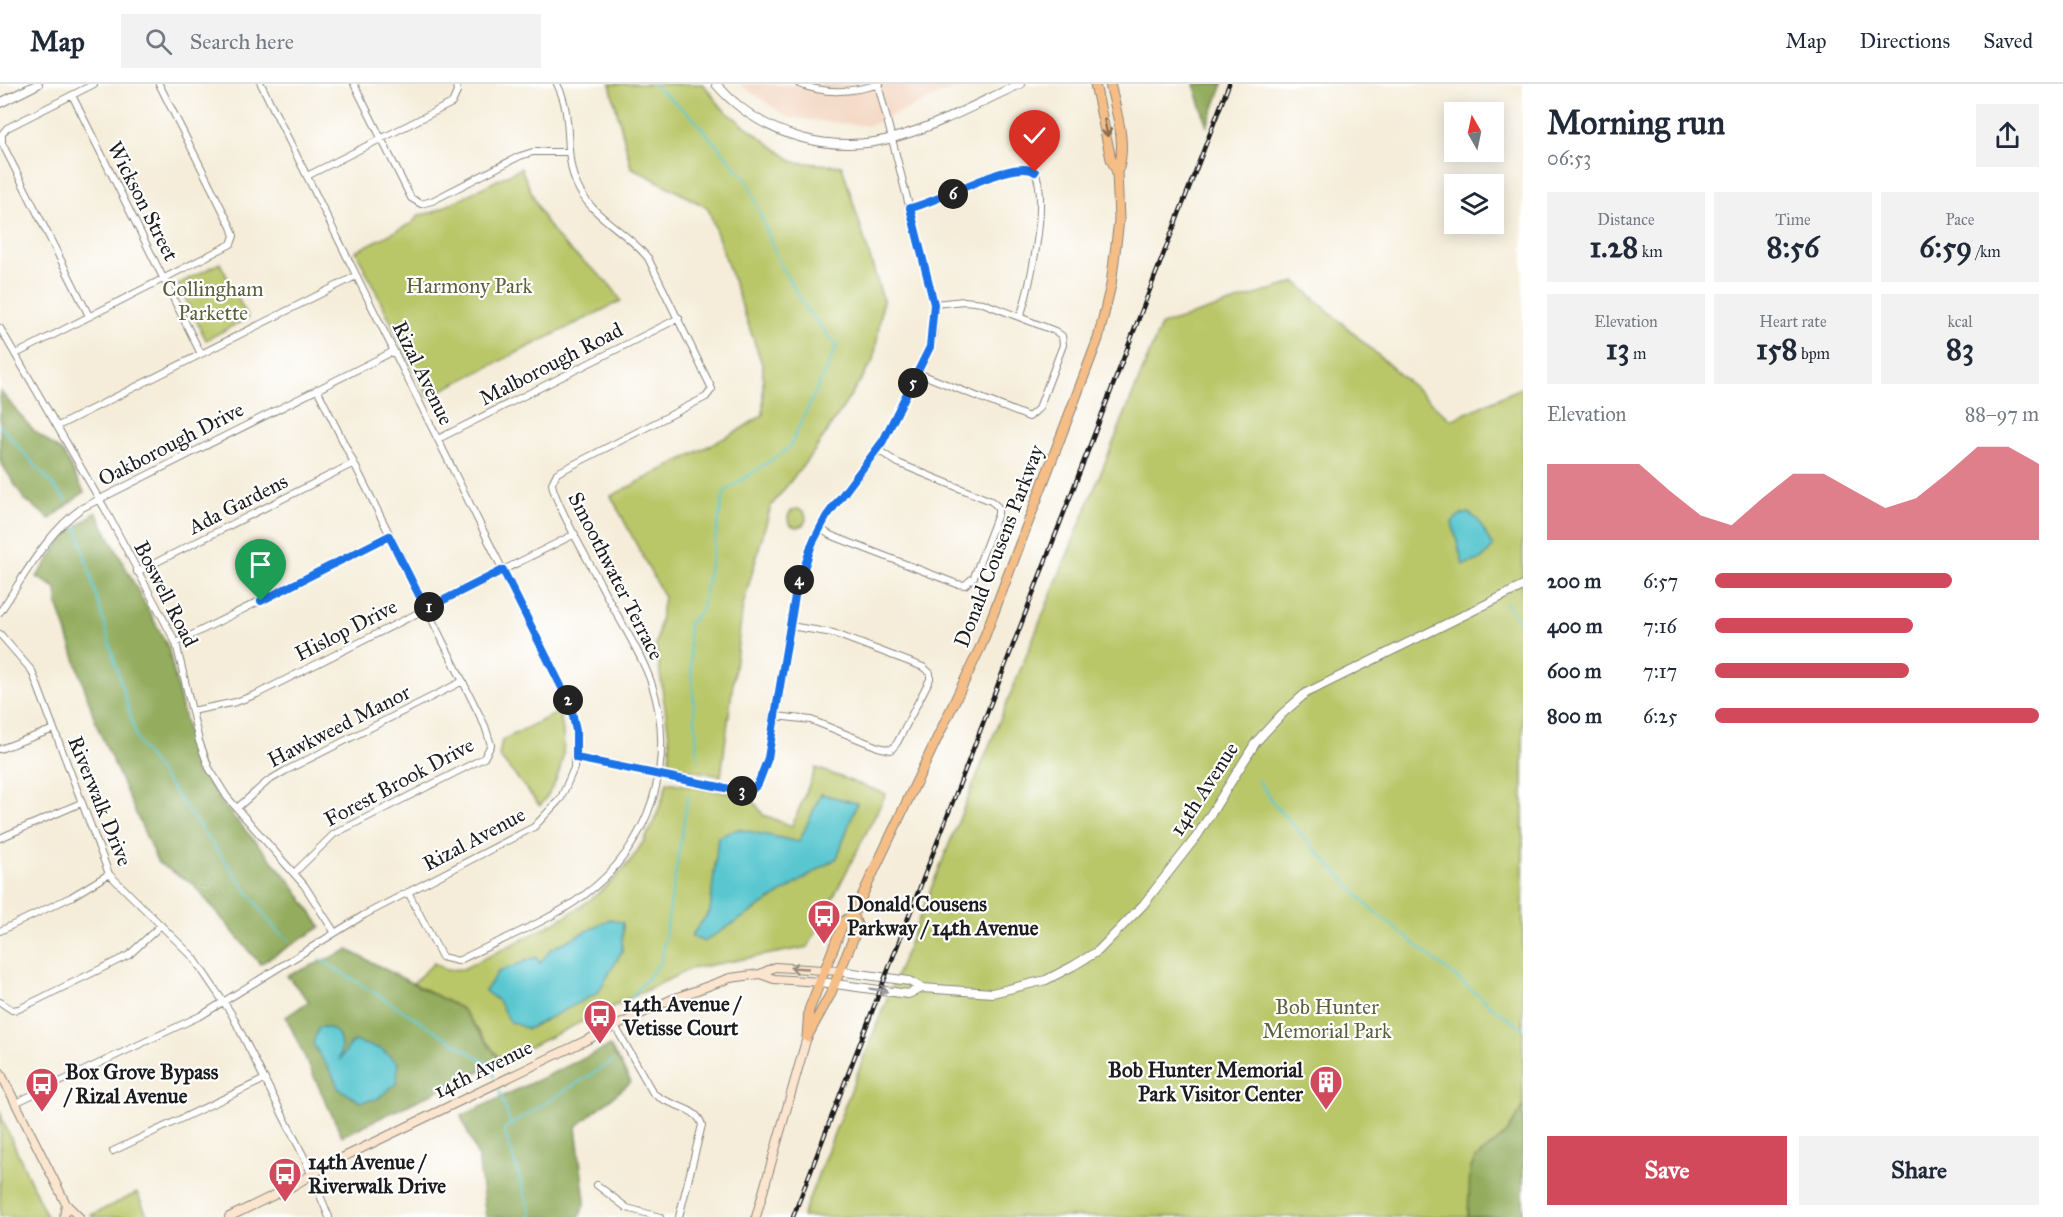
<!DOCTYPE html>
<html lang="en">
<head>
<meta charset="utf-8">
<style>
  :root { --surface:#fff; --page:#f2f2f3; --text:#1f2937; --muted:#747a83; --line:#e0e1e3; --accent:#d1495b }
  body { margin:0; font-family:"IM FELL Great Primer",serif; background:var(--page); color:var(--text); height:100vh; display:flex; flex-direction:column; font-size:22px; white-space:nowrap }
  * { box-sizing:border-box; margin:0 }
  p { font-size:20px; color:var(--muted) }
  .icon { flex:none; width:33px; height:33px; fill:none; stroke:currentColor; stroke-width:2; stroke-linecap:round; stroke-linejoin:round }
  .map { position:relative; flex:1; overflow:hidden }
  .details { display:flex; flex-direction:column; background:var(--surface); width:540px }
  .details>* { flex:none }
  .needle { width:39px; rotate:351deg }
  .fabs { position:absolute; left:1444px; top:18px; display:grid; gap:12px }
  .fabs a { display:grid; place-items:center; width:60px; height:60px; border-radius:0px; background:var(--surface); box-shadow:0 3px 15px #0003; font-size:30px }
  .pin { position:absolute; display:grid; place-items:center; width:51px; height:51px; color:#fff; margin:-62px -26px; border-radius:50% 50% 50% 0; rotate:-45deg; box-shadow:0 0 6px #0007 }
  .pin .icon { rotate:45deg }
  .km { position:absolute; width:30px; height:30px; margin:-15px; border-radius:50%; background:#222; color:#fff; font-size:16px; line-height:30px; text-align:center }
  .round { display:grid; place-items:center; flex:none; width:63px; height:63px; border-radius:0px; background:var(--page) }
  .head { display:flex; align-items:center; justify-content:space-between; height:102px; padding:0 24px }
  h1 { font-size:33px; font-weight:700; line-height:45px }
  .figures { display:grid; grid-template-columns:repeat(3,1fr); gap:9px; height:102px; padding:6px 24px }
  .figures div { display:grid; align-content:center; border-radius:0px; background:var(--page); text-align:center }
  .figures b { font-size:30px; font-weight:700 }
  .figures small { font-size:16px; font-weight:400 }
  .figures p { font-size:16px }
  .chart { height:168px; padding:12px 24px }
  .chart p { display:flex; justify-content:space-between }
  .chart svg { width:100%; height:108px; margin-top:6px; fill:var(--accent); opacity:.7 }
  .cta { display:flex; gap:12px; margin-top:auto; padding:12px 24px }
  .cta a { flex:1; height:69px; border-radius:0px; background:var(--accent); color:#fff; font-size:24px; font-weight:700; line-height:69px; text-align:center }
  .cta a+a { background:var(--page); color:var(--text) }
  ul { padding:0 24px; list-style:none; font-size:20px }
  li { display:grid; grid-template-columns:96px 72px 1fr; align-items:center; height:45px }
  li i { height:15px; border-radius:8px; background:var(--accent) }
  header { display:flex; align-items:center; gap:36px; box-sizing:border-box; height:84px; padding:0 30px; background:var(--surface); border-bottom:2px solid var(--line) }
  header strong { font-size:28px }
  nav { display:flex; gap:33px; margin-inline-start:auto; font-size:21px }
  .search { width:420px; height:54px; background:var(--page); display:flex; align-items:center; gap:15px; box-sizing:border-box; padding:0 21px; border-radius:0px; color:var(--muted); font-size:22px }
  main { display:flex; flex:1; min-height:0 }
  .map>svg:first-child { display:block }
  .built { fill:#f3d4be }
  .green { fill:#bac769; stroke:#6b7242; stroke-width:1.5 }
  .forest { fill:#93ac5d; stroke:#58643c; stroke-width:1.5 }
  .water { fill:#5ac7d0; stroke:#3b7276; stroke-width:1.5 }
  .lines { fill:none; stroke-linecap:round; stroke-linejoin:round }
  .stream { stroke:#5ac7d0; stroke-width:2 }
  .minor-casing { stroke:#88847a; stroke-width:8 }
  .tertiary-casing { stroke:#88847a; stroke-width:10 }
  .secondary-casing { stroke:#88847a; stroke-width:10 }
  .primary-casing { stroke:#88847a; stroke-width:11 }
  .minor { stroke:#fff; stroke-width:6 }
  .tertiary { stroke:#fff; stroke-width:8 }
  .secondary { stroke:#fbe5cf; stroke-width:8 }
  .primary { stroke:#f6be87; stroke-width:9 }
  .rail-casing { stroke:#1c1c1c; stroke-width:4.5 }
  .rail { stroke:#fff; stroke-width:2; stroke-dasharray:7; stroke-linecap:butt }
  .oneway { stroke:#896d52 }
  .oneway2 { stroke:#978b7e }
  .oneway3 { stroke:#999 }
  .route-casing { stroke:#fff; stroke-width:12 }
  .route { stroke:#1a73e8; stroke-width:8 }
  .labels { text-anchor:middle; dominant-baseline:central; stroke-width:4.5; stroke-linejoin:round; paint-order:stroke }
  .street-label { font-size:21px; fill:#1c1c1c; stroke:#fff }
  .park-label { font-size:21px; fill:#5b603b; stroke:#fff }
  .poi-label { font-size:21px; font-weight:bold; fill:#1c1c1c; stroke:#fff; text-anchor:start }
</style>
</head>
<body>
<header>
<strong>Map</strong>
<div class="search"><svg class="icon" aria-label="search" viewBox="0 0 24 24"><circle cx="10" cy="10" r="6"/><path d="M15 15l6 6"/></svg>Search here</div>
<nav><a>Map</a><a>Directions</a><a>Saved</a></nav>
</header>
<main>
<div class="map">
<svg width="1523" height="1133" viewBox="0 0 1523 1133">
  <rect width="100%" height="100%" fill="#fff"/>
  <filter id="ink" filterUnits="userSpaceOnUse"><feTurbulence type="fractalNoise" baseFrequency=".0167" numOctaves="2"/><feDisplacementMap in="SourceGraphic" scale="12" xChannelSelector="R" yChannelSelector="G"/><feConvolveMatrix kernelMatrix="1 2 1 2 8 2 1 2 1" color-interpolation-filters="sRGB"/></filter>
  <filter id="wash" filterUnits="userSpaceOnUse"><feTurbulence type="fractalNoise" baseFrequency=".008" numOctaves="4" result="noise"/><feDisplacementMap in="SourceGraphic" scale="24" xChannelSelector="R" yChannelSelector="G"/><feGaussianBlur stdDeviation="1.35" result="paint"/><feColorMatrix in="noise" values="0 0 0 0 0 0 0 0 0 0 0 0 0 0 0 0 0 1.4 0 .05"/><feComposite in="paint" operator="in"/></filter>
  <g filter="url(#wash)">
    <rect width="100%" height="100%" fill="#f5edd9"/>
    <path class="built" d="M739,0h225l-95,42 -80,-8z"/>
    <path class="green" d="M610,0h93l21,26 70,52 48,4 41,134 -9,60 -59,90 -44,56 -28,99 -22,171 -52,-10 1,-23 -14,-98 8,-48 -53,-101 125,-64 27,-17v-48l-55,-159 -77,-41z
      M521,84c11,24 19,50 37,70 20,24 48,35 63,63l-193,96 -72,-146 56,-28 7,-8 15,-3z
      M220,179l28,55 -42,22 -28,-56z
      M1296,198l155,138 72,-33v830h-721c114,-300 239,-595 359,-892z
      M788 434a9 9 0 1 1 18 0a9 9 0 1 1-18 0Z
      M559,628c10,36 4,65 -19,94l-41,-50 3,-16z
      M816,684l70,26 -78,153 -118,22 -189,92 -39,-52 -49,-26 21,-20 12,7 17,-1c92,-47 178,-75 204,-187l84,15 12,18 29,11z
      M0,1027l3,10 44,96h-47z
      M137,1109l11,24h-56l-1,-2z"/>
    <path class="forest" d="M1194,0h29l-16,42z
      M0,307l32,38 31,24 21,39 -34,27 -26,-20 -24,-38z
      M96,428l72,135 22,95 15,35 18,28 68,77 30,45 -61,37 -67,-80 -35,-21 -61,-137 -40,-123 -1,-15 -19,-11 27,-40z
      M348,866l114,59 39,52 -159,75 -56,-119 23,-16 -22,-25z
      M610,962l21,36 -55,45 9,74 -5,16h-94l-8,-60 -17,-41z
      M1523,1022v111h-55l2,-47 5,-11 32,-26z"/>
    <path class="water" d="M1469,429l9,7 15,27 -11,12 -19,6 -11,-43 8,-7z
      M821,710l36,9 -20,55 -133,84 -13,-6 19,-25 8,-74 20,-8 61,13z
      M610,835l13,4 -1,28 -24,42 -70,36 -18,-7 -12,-21 -13,-10 13,-19 38,-15 4,6 11,-14z
      M319,943c23,-1 23,15 21,32l13,-18 28,8 17,14 -1,20 -20,16 -17,3 -22,-14c-5,-18 -17,-28 -25,-45z"/>
    <g class="lines">
      <path class="stream" d="M653,0l39,33 55,63 32,82 28,48 30,36 -48,102 -65,44 -22,117 -14,16 10,135
        M0,342l67,75
        M77,443l61,216 138,187 13,10
        M1506,519l17,24
        M1258,696l19,28 92,99 126,102 28,19
        M320,875l170,106 4,12
        M630,915l31,-37 27,-166
        M499,1006l12,35
        M532,1133l-28,-88 109,-68"/>
    </g>
  </g>
  <g filter="url(#ink)">
    <g class="lines">
      <g class="minor-casing">
        <path id="minor" d="M354,0l57,114 10,6 11,-3 88,-45 13,-4h36
          M799,0c29,11 52,8 81,0
          M72,11l129,259
          M307,92l145,-73 5,-11 -1,-8
          M910,124c29,-6 100,-50 124,-37 16,25 -4,118 -14,146
          M89,232l-87,-173v-9l5,-6 87,-44
          M0,244l105,181 71,134 23,98 10,27 18,29 77,88 31,48
          M16,270l215,-110 3,-8 -3,-9 -72,-143
          M918,289l111,44 10,-9 24,-63 -1,-9 -7,-5 -72,-28 -19,-2 -30,3
          M58,342l298,-150
          M438,355l241,-121
          M820,444l10,7 127,49 8,1 9,-8 24,-63v-7l-7,-6 -93,-38 -20,-13
          M137,488l217,-109
          M0,528c24,-35 46,-79 82,-104l312,-157
          M0,550l32,37 77,203 84,83 38,56 73,144 25,60
          M176,559l213,-107
          M192,627l44,-9 21,-8 318,-160
          M776,632l35,4 67,27 13,3 6,-7 33,-64v-6l-7,-6 -90,-34 -43,-7
          M0,665l54,-20
          M576,674l169,34 6,-1 11,-16 8,-25 25,-154 13,-41 18,-38 52,-67 46,-88 9,-27 1,-31 -56,-220
          M237,724l31,-27 17,-10 178,-90
          M0,754l81,-35
          M294,789l40,-39 150,-76 7,-13 -6,-19 -168,-337
          M408,808l34,65 16,4c41,-21 88,-38 125,-65 67,-48 95,-136 68,-214 -12,-34 -34,-65 -50,-97 -10,-20 -48,-85 -49,-102l5,-10 149,-76 6,-8 -64,-131c-22,-28 -58,-41 -72,-75 -13,-32 -2,-67 -19,-99
          M0,847l71,-34 38,-23
          M0,918l12,8 7,-1 110,-54 32,-30
          M615,942l38,67c14,13 44,13 49,32l-23,92
          M15,1019l187,-88 162,-100 170,-88 27,-29 13,-30 2,-37 -10,-34 -305,-613
          M113,1067l152,-72
          M597,1101l30,23 33,9"/>
      </g>
      <g class="tertiary-casing">
        <path id="tertiary" d="M716,0c47,54 120,73 187,51 40,-12 79,-34 117,-51
          M0,19l38,-19
          M839,887l70,10 13,7 70,5 54,-13 27,-14 25,-15 45,-46 54,-69 59,-94 26,-28 24,-21 217,-107
          M821,898l87,12 14,-6"/>
      </g>
      <g class="secondary-casing">
        <path id="secondary" d="M760,890l14,5 47,3
          M0,988l66,132 13,13
          M64,1133l2,-13
          M229,1133l64,-31 36,-22 341,-164 60,-22 30,-4 15,-7 64,4
          M756,1133l51,-180"/>
      </g>
      <g class="primary-casing">
        <path id="primary" d="M1110,0c6,26 18,63 7,88
          M807,953l2,-27 35,-89 9,-6 128,-269 117,-307 13,-54 8,-65 -2,-48 -6,-13 -16,-75
          M807,953l23,-42 28,-68 -5,-12"/>
      </g>
      <use href="#minor" class="minor"/>
      <use href="#tertiary" class="tertiary"/>
      <use href="#secondary" class="secondary"/>
      <use href="#primary" class="primary"/>
      <g class="rail-casing">
        <path id="rail" d="M793,1133l436,-1133"/>
      </g>
      <use href="#rail" class="rail"/>
    </g>
    <defs><path id="oneway-shaft" d="M-6 0H5M1.5-3L5.5 0L1.5 3" fill="none" stroke-width="1.6" stroke-linecap="round" stroke-linejoin="round" transform="scale(1.5)"/></defs>
    <use class="oneway" href="#oneway-shaft" transform="translate(1106 44) rotate(79)"/>
    <use class="oneway2" href="#oneway-shaft" transform="translate(799 884) rotate(-177)"/>
    <use class="oneway3" href="#oneway-shaft" transform="translate(879 906) rotate(8)"/>
  </g>
  <g class="lines" filter="url(#ink)">
    <g class="route-casing">
      <path id="route" d="M261,517l128,-65 37,73 77,-39 68,136 5,25v27l169,34 6,-1 7,-7 10,-26 27,-162 17,-52 14,-27 57,-76 47,-94 4,-43 -24,-96c28,-5 104,-51 125,-36"/>
    </g>
    <use href="#route" class="route"/>
  </g>
  <defs>
    <g id="bus-pin" transform="scale(1.725)"><path d="M0 17L-7.5 6A9.5 9.5 0 1 1 7.5 6Z" fill="#d1495b" stroke="#fff"/><path d="M-5-6H5V4H4V6H2V4H-2V6H-4V4H-5ZM-3.5-4V0h7V-4ZM-3.5 1.2v1.5H-2V1.2ZM2 1.2v1.5H3.5V1.2Z" fill="#fff"/></g>
    <g id="building-pin" transform="scale(1.725)"><path d="M0 17L-7.5 6A9.5 9.5 0 1 1 7.5 6Z" fill="#d1495b" stroke="#fff"/><path d="M-4-6H4V6H1V3H-1V6H-4ZM-2.5-4.3h1.7v1.8h-1.7ZM.8-4.3h1.7v1.8H.8ZM-2.5-1h1.7V.8h-1.7ZM.8-1h1.7V.8H.8Z" fill="#fff"/></g>
  </defs>
  <g fill-rule="evenodd">
    <use href="#bus-pin" x="824" y="832"/>
    <use href="#bus-pin" x="600" y="932"/>
    <use href="#building-pin" x="1326" y="998"/>
    <use href="#bus-pin" x="42" y="1000"/>
    <use href="#bus-pin" x="285" y="1090"/>
  </g>
  <g class="labels">
    <g class="street-label">
      <text transform="translate(143 117) rotate(63)">Wickson Street</text>
      <text transform="translate(551 280) rotate(-27)">Malborough Road</text>
      <text transform="translate(423 289) rotate(64)">Rizal Avenue</text>
      <text transform="translate(171 360) rotate(-27)">Oakborough Drive</text>
      <text transform="translate(238 420) rotate(-27)">Ada Gardens</text>
      <text transform="translate(999 462) rotate(-69)">Donald Cousens Parkway</text>
      <text transform="translate(616 492) rotate(63)">Smoothwater Terrace</text>
      <text transform="translate(166 510) rotate(63)">Boswell Road</text>
      <text transform="translate(346 546) rotate(-27)">Hislop Drive</text>
      <text transform="translate(339 642) rotate(-27)">Hawkweed Manor</text>
      <text transform="translate(399 698) rotate(-28)">Forest Brook Drive</text>
      <text transform="translate(1204 705) rotate(-57)">14th Avenue</text>
      <text transform="translate(100 717) rotate(68)">Riverwalk Drive</text>
      <text transform="translate(474 755) rotate(-28)">Rizal Avenue</text>
      <text transform="translate(483 985) rotate(-26)">14th Avenue</text>
    </g>
    <g class="park-label">
      <text x="469" y="202">Harmony Park</text>
      <text x="213" y="205">Collingham<tspan x="213" dy="24">Parkette</tspan></text>
      <text x="1327" y="923">Bob Hunter<tspan x="1327" dy="24">Memorial Park</tspan></text>
    </g>
    <g class="poi-label">
      <text x="847" y="820">Donald Cousens<tspan x="847" dy="24">Parkway / 14th Avenue</tspan></text>
      <text x="623" y="920">14th Avenue /<tspan x="623" dy="24">Vetisse Court</tspan></text>
      <text x="1303" y="986" text-anchor="end">Bob Hunter Memorial<tspan x="1303" dy="24">Park Visitor Center</tspan></text>
      <text x="65" y="988">Box Grove Bypass<tspan x="65" dy="24">/ Rizal Avenue</tspan></text>
      <text x="308" y="1078">14th Avenue /<tspan x="308" dy="24">Riverwalk Drive</tspan></text>
    </g>
  </g>
</svg>
<div class="fabs">
<a><svg class="needle" viewBox="-14 -14 28 28"><path d="M0-13l5 13h-10z" fill="#e53935"/><path d="M0 13l5-13h-10z" fill="#747a83"/></svg></a>
<a><svg class="icon" aria-label="layers" viewBox="0 0 24 24"><path d="M12 4l9 5-9 5-9-5zM3 14l9 5 9-5"/></svg></a>
</div>
<div class="pin" style="left:261px;top:517px;background:#1e9e55"><svg class="icon" aria-label="arrive" viewBox="0 0 24 24"><path d="M6 21V4h12l-3 4 3 4H6"/></svg></div>
<div class="pin" style="left:1035px;top:88px;background:#d93025"><svg class="icon" aria-label="check" viewBox="0 0 24 24"><path d="M5 12l5 5 9-10"/></svg></div>
<b class="km" style="left:429px;top:523px">1</b>
<b class="km" style="left:568px;top:616px">2</b>
<b class="km" style="left:742px;top:707px">3</b>
<b class="km" style="left:799px;top:496px">4</b>
<b class="km" style="left:913px;top:299px">5</b>
<b class="km" style="left:953px;top:110px">6</b>
</div>
<section class="details">
<div class="head"><div><h1>Morning run</h1><p>06:53</p></div><a class="round"><svg class="icon" aria-label="share" viewBox="0 0 24 24"><path d="M12 15V3M7 8l5-5 5 5M5 13v7h14v-7"/></svg></a></div>
<div class="figures">
<div><p>Distance</p><b>1.28<small> km</small></b></div>
<div><p>Time</p><b>8:56</b></div>
<div><p>Pace</p><b>6:59<small> /km</small></b></div>
</div>
<div class="figures">
<div><p>Elevation</p><b>13<small> m</small></b></div>
<div><p>Heart rate</p><b>158<small> bpm</small></b></div>
<div><p>kcal</p><b>83</b></div>
</div>
<div class="chart"><p><span>Elevation</span>88–97 m</p>
<svg viewBox="0 0 160 44" preserveAspectRatio="none"><path d="M0 44V13L10 13L20 13L30 13L40 24L50 34L60 38L70 27L80 17L90 17L100 24L110 31L120 27L130 17L140 6L150 6L160 13V44z"/></svg>
</div>
<ul>
<li><b>200 m</b>6:57<i style="width:73%"></i></li>
<li><b>400 m</b>7:16<i style="width:61%"></i></li>
<li><b>600 m</b>7:17<i style="width:60%"></i></li>
<li><b>800 m</b>6:25<i style="width:100%"></i></li>
</ul>
<div class="cta"><a>Save</a><a>Share</a></div>
</section>
</main>
</body>
</html>
